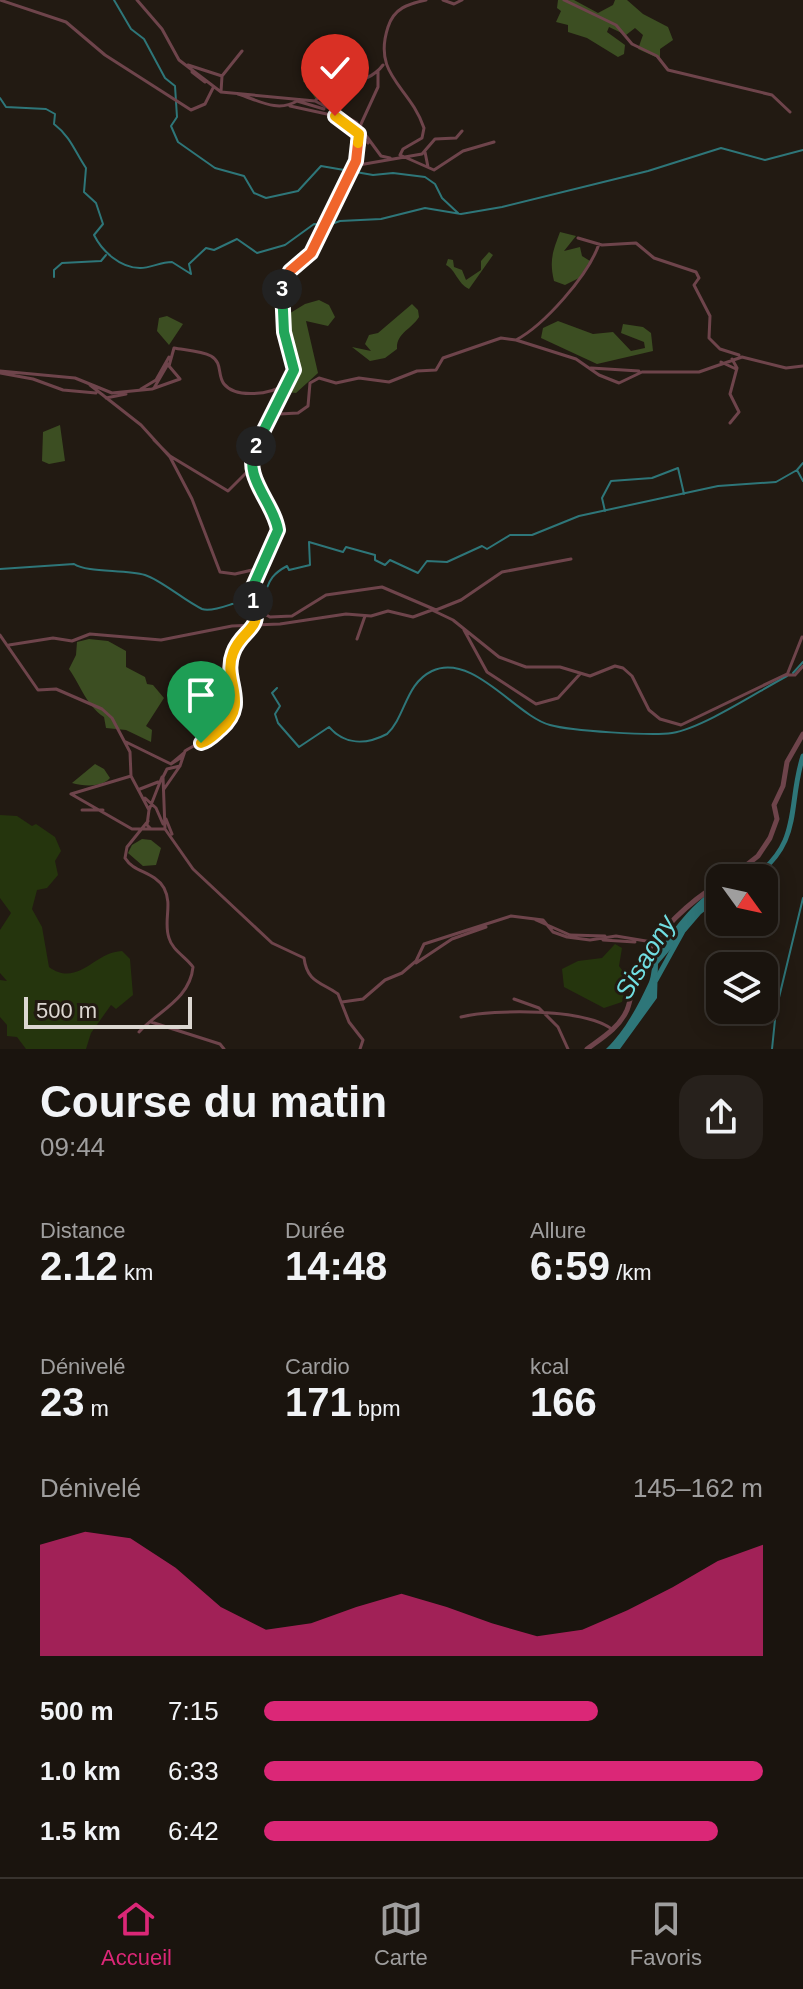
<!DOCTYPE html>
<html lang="fr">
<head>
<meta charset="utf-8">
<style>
  :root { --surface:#1a140e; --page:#27211c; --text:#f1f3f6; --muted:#9f9e9e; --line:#38332e; --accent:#db2777 }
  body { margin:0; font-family:Helvetica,sans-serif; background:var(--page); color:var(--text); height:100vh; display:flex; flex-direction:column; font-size:30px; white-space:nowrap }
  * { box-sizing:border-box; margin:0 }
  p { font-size:26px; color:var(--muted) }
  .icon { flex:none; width:44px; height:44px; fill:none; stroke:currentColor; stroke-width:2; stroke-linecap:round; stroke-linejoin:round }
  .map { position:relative; height:1049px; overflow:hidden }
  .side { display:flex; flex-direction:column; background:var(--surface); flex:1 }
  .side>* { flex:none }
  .needle { width:52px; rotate:123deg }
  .controls { position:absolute; left:706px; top:864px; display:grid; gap:16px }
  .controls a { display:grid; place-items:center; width:72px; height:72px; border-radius:16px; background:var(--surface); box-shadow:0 4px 20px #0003,0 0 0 2px var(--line); font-size:40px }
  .scale { position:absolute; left:24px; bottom:20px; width:168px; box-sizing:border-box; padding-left:8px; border:4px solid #dcd7d1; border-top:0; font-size:22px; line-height:28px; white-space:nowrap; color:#dcd7d1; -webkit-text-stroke:6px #221a12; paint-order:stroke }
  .pin { position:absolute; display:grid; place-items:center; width:68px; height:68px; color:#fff; margin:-82px -34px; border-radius:50% 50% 50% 0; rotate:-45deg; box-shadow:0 0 8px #0007 }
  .pin .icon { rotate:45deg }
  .km { position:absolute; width:40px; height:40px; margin:-20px; border-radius:50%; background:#222; color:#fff; font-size:22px; line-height:40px; text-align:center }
  .round { display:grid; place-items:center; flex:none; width:84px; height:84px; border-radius:24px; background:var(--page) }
  .summary { display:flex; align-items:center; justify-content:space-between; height:136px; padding:0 40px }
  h1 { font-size:44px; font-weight:700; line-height:60px }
  .stats { display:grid; grid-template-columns:repeat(3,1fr); gap:12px; height:136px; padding:8px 40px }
  .stats div { display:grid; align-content:center }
  .stats b { font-size:40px; font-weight:700 }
  .stats small { font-size:22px; font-weight:400 }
  .stats p { font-size:22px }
  .chart { height:224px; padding:16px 40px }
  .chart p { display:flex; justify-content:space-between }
  .chart svg { width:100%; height:144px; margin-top:8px; fill:var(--accent); opacity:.7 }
  ul { padding:0 40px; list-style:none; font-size:26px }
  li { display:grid; grid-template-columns:128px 96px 1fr; align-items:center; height:60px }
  li i { height:20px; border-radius:10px; background:var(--accent) }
  .dock { display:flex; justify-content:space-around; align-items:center; height:112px; border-top:2px solid var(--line); background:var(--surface); font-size:22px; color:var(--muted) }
  .dock a { display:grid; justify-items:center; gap:4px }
  .dock .current { color:var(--accent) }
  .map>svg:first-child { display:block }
  .green { fill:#25350d }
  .forest { fill:#3c4e22 }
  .water { fill:#2e7679 }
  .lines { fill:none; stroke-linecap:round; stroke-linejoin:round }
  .stream { stroke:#2e7679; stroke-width:2 }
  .river { stroke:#2e7679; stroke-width:5 }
  .minor { stroke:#6e444b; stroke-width:3 }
  .tertiary { stroke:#6e444b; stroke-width:5 }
  .split-1-casing { stroke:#fff; stroke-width:16 }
  .split-2-casing { stroke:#fff; stroke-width:16 }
  .split-3-casing { stroke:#fff; stroke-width:16 }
  .split-4-casing { stroke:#fff; stroke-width:16 }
  .split-5-casing { stroke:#fff; stroke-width:16 }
  .split-1 { stroke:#f5b400; stroke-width:10 }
  .split-2 { stroke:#22a559; stroke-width:10 }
  .split-3 { stroke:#22a559; stroke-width:10 }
  .split-4 { stroke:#f0652b; stroke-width:10 }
  .split-5 { stroke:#f5b400; stroke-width:10 }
  .labels { text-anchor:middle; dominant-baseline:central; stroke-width:6; stroke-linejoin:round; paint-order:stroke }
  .water-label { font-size:26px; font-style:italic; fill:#71dee2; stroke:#221a12 }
</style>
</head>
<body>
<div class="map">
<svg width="803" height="1049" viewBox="0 0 803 1049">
  <rect width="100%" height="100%" fill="#221a12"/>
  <path class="green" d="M0,815l17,1 15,10 4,-2 19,13 6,14 -6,10 3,14 -11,13 -10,2 -5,19 10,18 7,40c29,21 45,-15 73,-16l8,8 3,36 -17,14 -5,-4 -20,28 -5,16h-60l-9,-12 -10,-1v-11l-7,-8v-37l7,1 -7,-8v-43l11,-17 -11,-15z
    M615,944l7,4 -3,18 9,12 -6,24 -18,6 -40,-21 -2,-18 16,-8 24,-3z"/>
  <path class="forest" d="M558,0h16l24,13 15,-8 2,-5h12l16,14 25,13 5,13 -13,9v10l-22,-10 5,-14 -8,-7 -9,7 -17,-8 -2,5 18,13 -1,9 -6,3 -31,-19 -19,-6v-7l-12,-3 5,-11 -4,-3z
    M329,64l19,1 5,10 -1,12 -26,16 4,-11 -14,8 -4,-7 3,-9 -12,-2 4,-13z
    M560,232l16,4 -12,15 16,-4 2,9 8,5 -11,17 -14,7 -11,-4c-5,-21 -1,-30 6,-49z
    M489,252l4,3 -24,34c-12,-6 -13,-19 -23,-24l2,-6 5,1 1,7 8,3 4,10 15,-10v-9z
    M319,300l10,5 6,12 -7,9 -22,-5 12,52 -22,20 -8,-1c2,-7 7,-12 8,-19 5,-19 -10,-38 -9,-58l18,-11z
    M412,304l6,6 1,7c-7,12 -23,16 -22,32l-12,9 -15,3 -18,-14 19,4 -6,-7 4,-9 9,-2z
    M167,316l16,8 -14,21 -12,-14 2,-13z
    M558,321l35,13 20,-2 18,19 14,-3 -1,-6 -23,-9 2,-9 20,3 8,6 2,18 -56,13 -56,-26 2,-10z
    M60,425l5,36 -16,3 -7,-3 1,-29z
    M89,639l19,2 18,10v16l19,10 2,7 6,1 11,13 -18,28 6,4 -1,12 -25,-12 -20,-2 -2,-11c-18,-12 -23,-31 -35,-48l7,-14 1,-13z
    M95,764l9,5 6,9c-9,10 -27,8 -38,5z
    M142,839l9,1 10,8 -5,17 -13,1 -15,-13 4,-8z"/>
  <path class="water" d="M720,886v13l-19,15 -43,50 -1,34 -37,51h-14c18,-17 32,-43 43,-67 3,-7 2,-16 6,-23 11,-23 42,-62 65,-73z"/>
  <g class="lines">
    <path class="stream" d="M114,0l17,29 13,10 21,39 10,8 2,31 -6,9 7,16 37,26 29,8 10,17 12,5 32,-7 23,-25 52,9 20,-2 32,4 10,7 7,14 16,15
      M0,98l6,9 40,2 9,5 -1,10c17,13 21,28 32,44l-2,24 12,11 7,21 -9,11c8,16 26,33 46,33 11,0 20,-6 32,-6l19,12 -2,-10 17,-16 8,2 23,-11 20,14 28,-8 29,-21 9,1
      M326,226l14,-5 41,-2 44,-11 36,6 41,-7 146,-36 73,-23 44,12 38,-10
      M54,277v-7l8,-7 39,-2 5,-6
      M803,463l-6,7 6,11
      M605,511l-3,-13 9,-17 41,-3 26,-10 6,26
      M0,569l74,-5c13,9 51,5 71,11 16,5 40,26 57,34 8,3 24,-3 30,-5 7,-1 19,3 24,-1 17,-13 5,-23 31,-37l2,4 21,-5 -1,-23 34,10 3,-5 29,8v5l10,5 5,-5 28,13 9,-12 20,1 35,-16 5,3 23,-14h22l47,-19 139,-30 58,-4 21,-12
      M793,673l10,-11
      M277,688l-5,5 8,13 -5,8 3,9 21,24 30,-20c16,18 37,18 58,7 19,-18 18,-50 45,-63 41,-19 84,45 118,54 21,6 102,11 122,8 31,-5 85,-41 115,-57
      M772,1049l4,-39 27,-112"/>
    <path class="river" d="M753,878c50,-36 34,-72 50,-122
      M656,980l26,-47"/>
    <path class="minor" d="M0,0l66,22 39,33 86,55 14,-6 8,-16
      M137,0l25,29 17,31 42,32 94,9 41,21 25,34 9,2
      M443,0l11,4 8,-4
      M564,0l52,25 16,19 25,12 11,14 104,25 18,17
      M188,65l34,11
      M192,72l13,10
      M221,92l1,-16 20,-25
      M238,94c20,6 39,19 59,7
      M297,101l27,8
      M315,101c14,-17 52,-14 68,-36
      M290,106l46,10
      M335,115l33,28
      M425,152l3,15
      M400,155l3,-6 19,-11 2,-10c-14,-42 -52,-52 -36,-101 6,-19 20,-23 38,-27
      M400,155l34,15 29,-19 31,-9
      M353,166l69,-12 13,-15 21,-1 6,-7
      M578,238l24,7 34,-2 18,15 42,14 3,6 -5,7 16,31 -1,22 11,11 19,6
      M516,340c28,-15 72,-64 83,-96
      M721,362l15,7
      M591,368l48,3
      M0,371l75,7 37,15 40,-4 28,-10 -11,-13 5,-18c10,2 27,3 37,8 12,7 6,19 13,28 12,15 47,10 60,1
      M0,373l33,6 30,11 33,3
      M90,385l51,40 29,32 22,42 28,73 15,2 26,-6
      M154,388l14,-24
      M141,389l15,-9 13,-23
      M106,398l20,-4
      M730,423l9,-11 -9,-18 7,-26 -5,-9
      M270,425l9,-11 19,-1 10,-7 2,-23 9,-5 17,5 23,-5 30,4 28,-11 19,-1 7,-12 58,-20 15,2 60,19 23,16 20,8 23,-11h57l43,-15 44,11 17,-2
      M154,440l16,16 58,35 25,-25
      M259,611l11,6 22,-1 34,-21 56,-8 54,23 25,-10 41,-28 69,-13
      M464,630l23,42 49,32 22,-6 22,-24
      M0,635l38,55 18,-1 46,20 10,9 18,34 1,24 18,34 -2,15 4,4h14
      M802,637l-15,38h8l8,-9
      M357,639l8,-23
      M9,645l44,-7 19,3 18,-7 71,6 71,-14 48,-2 66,-10 25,2 17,-5 25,6 19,-7 21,10 46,37 27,10h34l30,9 25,-10 8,2 9,8 17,34 11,9 21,6 106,-51
      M126,742l45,22 11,-7
      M172,763l12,-10
      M140,789l18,-7
      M164,789l16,-23
      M71,794l61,35h19
      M71,794l60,-18
      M145,798l11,10 7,16
      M82,810h21
      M149,810l13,-33
      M166,819l6,15
      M536,920l34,15 35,1
      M603,940l32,2
      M416,963l36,-24 34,-12
      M514,999l25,9 19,19 10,22
      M342,1002l21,-3 22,-19 17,-7 14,-12 8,-17 87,-28 32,4 10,12 14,5 23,3 26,-4 36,6
      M461,1017c33,-8 125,-9 152,13
      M151,1022l69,22 4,5
      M139,1032c19,-21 51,-33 54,-65 -7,-10 -21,-17 -24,-29 -6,-17 4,-33 -5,-50 -10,-17 -30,-15 -39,-30l2,-11 21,-26
      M360,1049l3,-9 -14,-18 -11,-28c-17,-12 -31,-12 -34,-36l-32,-15 -79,-74 -28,-40 -2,-52 4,-8 13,-3 5,-15c22,-14 55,-24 51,-58 -2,-13 -6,-25 -4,-38 15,-30 32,-26 18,-62l28,-63 -18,-37 -9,-35 43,-88 -11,-45v-43l11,-16 17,-13 41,-83 9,-46 17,-37v-16"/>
    <path class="tertiary" d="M730,878l28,-22 12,-18 7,-19 -3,-14 9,-19 4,-24 16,-28
      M587,1049c15,-11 32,-21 40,-39 6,-15 5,-33 14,-48 17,-31 49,-61 79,-79"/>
  </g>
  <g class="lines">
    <g class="split-1-casing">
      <path id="split-1" d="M201,743c8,-2 13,-8 20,-14 30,-27 1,-48 12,-76 9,-25 31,-22 20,-52"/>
    </g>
    <g class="split-2-casing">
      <path id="split-2" d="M253,601l-3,-8 28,-63c-4,-28 -37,-53 -22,-84"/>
    </g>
    <g class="split-3-casing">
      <path id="split-3" d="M256,446l38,-76 -10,-38 -2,-43"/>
    </g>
    <g class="split-4-casing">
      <path id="split-4" d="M282,289l8,-18 21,-18 45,-92 2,-18"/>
    </g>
    <g class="split-5-casing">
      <path id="split-5" d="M335,116l24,18 -1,9"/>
    </g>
    <use href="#split-1" class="split-1"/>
    <use href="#split-2" class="split-2"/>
    <use href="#split-3" class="split-3"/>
    <use href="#split-4" class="split-4"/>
    <use href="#split-5" class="split-5"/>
  </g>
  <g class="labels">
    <g class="water-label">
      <text transform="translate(645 957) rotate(-59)">Sisaony</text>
    </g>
  </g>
</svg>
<div class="controls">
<a><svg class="needle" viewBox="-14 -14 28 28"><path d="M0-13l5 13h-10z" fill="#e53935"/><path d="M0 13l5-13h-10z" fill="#9f9e9e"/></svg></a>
<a><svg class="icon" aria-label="layers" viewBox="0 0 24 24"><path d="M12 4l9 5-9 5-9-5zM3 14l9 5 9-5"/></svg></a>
</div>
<div class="scale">500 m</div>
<div class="pin" style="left:201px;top:743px;background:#1e9e55"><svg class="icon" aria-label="arrive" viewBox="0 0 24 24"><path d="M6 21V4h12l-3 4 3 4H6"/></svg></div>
<div class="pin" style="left:335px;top:116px;background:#d93025"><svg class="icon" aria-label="check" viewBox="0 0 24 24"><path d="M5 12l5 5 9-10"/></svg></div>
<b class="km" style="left:253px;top:601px">1</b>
<b class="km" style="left:256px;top:446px">2</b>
<b class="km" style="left:282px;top:289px">3</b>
</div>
<section class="side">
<div class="summary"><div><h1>Course du matin</h1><p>09:44</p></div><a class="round"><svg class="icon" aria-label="share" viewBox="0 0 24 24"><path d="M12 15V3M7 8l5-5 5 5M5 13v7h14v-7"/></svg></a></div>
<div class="stats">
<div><p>Distance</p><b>2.12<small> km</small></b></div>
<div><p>Durée</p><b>14:48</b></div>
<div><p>Allure</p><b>6:59<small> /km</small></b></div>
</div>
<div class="stats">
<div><p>Dénivelé</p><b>23<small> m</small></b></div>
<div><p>Cardio</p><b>171<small> bpm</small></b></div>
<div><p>kcal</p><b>166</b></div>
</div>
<div class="chart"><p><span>Dénivelé</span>145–162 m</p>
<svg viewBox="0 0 160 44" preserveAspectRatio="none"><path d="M0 44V10L10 6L20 8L30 17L40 29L50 36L60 34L70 29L80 25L90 29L100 34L110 38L120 36L130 30L140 23L150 15L160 10V44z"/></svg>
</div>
<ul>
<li><b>500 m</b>7:15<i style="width:67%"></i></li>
<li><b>1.0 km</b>6:33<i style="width:100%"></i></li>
<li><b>1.5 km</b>6:42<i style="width:91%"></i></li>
</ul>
</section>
<nav class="dock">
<a class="current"><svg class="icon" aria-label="home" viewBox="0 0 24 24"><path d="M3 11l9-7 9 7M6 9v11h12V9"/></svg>Accueil</a>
<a><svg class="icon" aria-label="map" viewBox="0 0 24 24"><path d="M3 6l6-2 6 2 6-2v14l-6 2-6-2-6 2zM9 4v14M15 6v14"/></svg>Carte</a>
<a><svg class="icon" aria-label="saved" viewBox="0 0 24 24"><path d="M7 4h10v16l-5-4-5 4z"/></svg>Favoris</a>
</nav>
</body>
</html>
